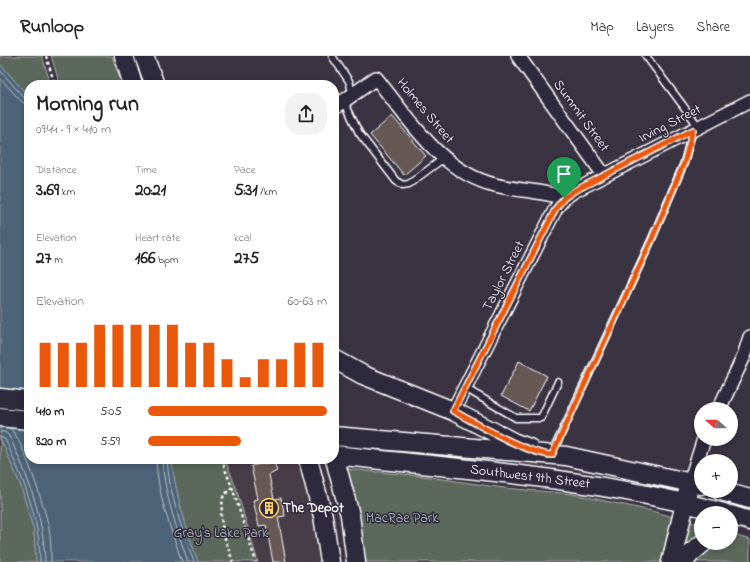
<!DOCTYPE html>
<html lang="en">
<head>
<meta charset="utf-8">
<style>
  :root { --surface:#fff; --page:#f2f2f2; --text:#222; --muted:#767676; --line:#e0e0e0; --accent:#ea580c }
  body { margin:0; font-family:"Indie Flower",sans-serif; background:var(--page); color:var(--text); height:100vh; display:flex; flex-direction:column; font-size:15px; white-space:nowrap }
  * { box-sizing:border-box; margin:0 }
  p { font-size:13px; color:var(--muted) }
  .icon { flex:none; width:22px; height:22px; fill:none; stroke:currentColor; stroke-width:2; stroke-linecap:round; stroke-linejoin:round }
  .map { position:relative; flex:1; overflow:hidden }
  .side { position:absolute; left:24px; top:24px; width:315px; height:384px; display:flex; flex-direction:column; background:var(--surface); border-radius:16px; box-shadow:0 2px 6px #0003 }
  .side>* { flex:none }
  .needle { width:26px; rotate:290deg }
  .tools { position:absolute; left:694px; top:346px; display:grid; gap:8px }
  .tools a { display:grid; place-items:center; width:44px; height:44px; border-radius:50%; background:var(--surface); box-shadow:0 2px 6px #0003; font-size:20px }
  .pin { position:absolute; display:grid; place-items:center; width:34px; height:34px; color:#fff; margin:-41px -17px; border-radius:50% 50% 50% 0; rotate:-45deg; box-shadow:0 0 4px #0007 }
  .pin .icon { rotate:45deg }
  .round { display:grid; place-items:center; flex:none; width:42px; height:42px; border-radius:16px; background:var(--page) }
  .head { display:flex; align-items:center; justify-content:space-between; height:68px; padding:0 12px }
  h1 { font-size:22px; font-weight:700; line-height:30px }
  .metrics { display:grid; grid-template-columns:repeat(3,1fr); gap:6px; height:68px; padding:4px 12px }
  .metrics div { display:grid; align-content:center }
  .metrics b { font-size:17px; font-weight:700 }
  .metrics small { font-size:11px; font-weight:400 }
  .metrics p { font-size:11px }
  .chart { height:112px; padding:8px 12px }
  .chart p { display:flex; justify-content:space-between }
  .chart svg { width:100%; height:72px; margin-top:4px; stroke:var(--accent); stroke-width:6 }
  ul { padding:0 12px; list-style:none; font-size:13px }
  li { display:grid; grid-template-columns:64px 48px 1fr; align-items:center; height:30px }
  li i { height:10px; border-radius:5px; background:var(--accent) }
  header { display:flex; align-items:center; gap:24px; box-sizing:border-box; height:56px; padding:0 20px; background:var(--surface); border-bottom:1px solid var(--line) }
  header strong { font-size:19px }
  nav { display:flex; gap:22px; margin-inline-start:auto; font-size:14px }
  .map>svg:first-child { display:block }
  .built { fill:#473e47 }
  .green { fill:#5c675c; stroke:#aeb3ae }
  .water { fill:#4d6478; stroke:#94a2ae }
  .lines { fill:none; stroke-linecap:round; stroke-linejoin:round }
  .shore { stroke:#b8c1c9; stroke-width:1 }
  .building { fill:#665854; stroke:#fff }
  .service-casing { stroke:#fff; stroke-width:9 }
  .minor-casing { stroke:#fff; stroke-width:16 }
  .secondary-casing { stroke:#fff; stroke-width:21 }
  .path { stroke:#fff; stroke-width:2.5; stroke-dasharray:3 3; stroke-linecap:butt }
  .service { stroke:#2f2a3d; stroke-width:6 }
  .minor { stroke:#2f2a3d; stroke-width:13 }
  .secondary { stroke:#2f2a3d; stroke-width:18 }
  .route-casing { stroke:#fff; stroke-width:8 }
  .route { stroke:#ea580c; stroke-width:5 }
  .labels { text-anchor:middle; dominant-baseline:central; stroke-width:3; stroke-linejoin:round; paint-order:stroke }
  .street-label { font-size:14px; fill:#fff; stroke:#2f2a3d }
  .poi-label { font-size:14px; font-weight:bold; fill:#fff; stroke:#2f2a3d; text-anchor:start }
  .park-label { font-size:14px; fill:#b6bbb6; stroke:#2f2a3d }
</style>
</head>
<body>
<header>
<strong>Runloop</strong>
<nav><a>Map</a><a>Layers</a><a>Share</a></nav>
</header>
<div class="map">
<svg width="750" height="506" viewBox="0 0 750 506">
  <rect width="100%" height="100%" fill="#3a3342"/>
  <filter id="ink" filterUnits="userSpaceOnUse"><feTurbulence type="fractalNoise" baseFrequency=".025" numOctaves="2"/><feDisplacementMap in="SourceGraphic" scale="8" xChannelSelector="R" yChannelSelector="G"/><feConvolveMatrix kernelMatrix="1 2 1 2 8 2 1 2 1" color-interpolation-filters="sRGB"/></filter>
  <g filter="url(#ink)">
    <path class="built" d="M225,403h21l55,6 10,31 10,66h-63l-22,-73z"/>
    <path class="green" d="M0,0h42l9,29h-22v12l-29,-33z
      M51,0h61l10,29h-62z
      M0,381l21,49 13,45 2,31h-36z
      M171,403h54l11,29 22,74h-60c-12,-34 -22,-67 -27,-103z
      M346,413l76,7 82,12 69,6 79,17 49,14v18h30v-9l19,6v22h-387z"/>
    <path class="water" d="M0,8l29,33v362h142c5,36 15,69 27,103h-162l-2,-31 -13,-45 -21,-49z"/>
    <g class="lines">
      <path class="shore" d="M0,14l24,28 5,2
        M0,22l22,24 7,3
        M10,372c13,11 35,81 39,100 2,11 2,23 2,34
        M0,376h5l4,4c19,40 35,82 36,126
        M0,381l5,2c18,40 35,79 35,123
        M156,403c1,35 15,70 26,103
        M162,403c2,35 15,70 26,103
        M167,403c2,35 15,70 27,103"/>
    </g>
    <path class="building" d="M392,60l34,40 -22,19 -34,-40z
      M519,305l28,15 -18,35 -28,-15z
      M274,406l3,9 -8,4 5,24 7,-1 4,18 -7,1 8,45h-13l-7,-37 -7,1 -6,-26 5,-1 -7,-33z"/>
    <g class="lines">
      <g class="service-casing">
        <path id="service" d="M332,0l17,25 4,14
          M646,0l53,71
          M344,45l15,32 37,48 7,4 6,-1 35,-26
          M465,332l51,30h25l17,-36
          M552,397l99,-212 33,-78 8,-31"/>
      </g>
      <g class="minor-casing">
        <path id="minor" d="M518,0l86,119
          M334,52l42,-30c33,41 65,94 119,107 23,6 46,5 69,13
          M719,353l25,-53 6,-19
          M453,355l103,-203 8,-10 10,-7 176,-90
          M690,426l14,-43"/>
      </g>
      <g class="secondary-casing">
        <path id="secondary" d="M124,0l9,29
          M144,0l11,29
          M334,303l29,16 90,36 62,32 14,5
          M0,342l29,3
          M0,361l29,3
          M334,380l232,20 135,29
          M334,399c130,14 263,23 390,58
          M334,400l16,59 6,47
          M308,403l15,57 7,46
          M721,435l29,8
          M731,459l19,6
          M671,506l17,-71
          M684,506l7,-9 12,-10"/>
      </g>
      <path class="path" d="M46,0l9,29
        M221,403l11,28 24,75
        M232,431l-9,10 -2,18 2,18 10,29"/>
      <use href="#service" class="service"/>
      <use href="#minor" class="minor"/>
      <use href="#secondary" class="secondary"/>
    </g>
  </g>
  <g class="lines" filter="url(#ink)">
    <g class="route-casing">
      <path id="route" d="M693,74l-9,33 -33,78 -99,214c-27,-2 -74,-31 -99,-44l103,-203 8,-10 10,-7z"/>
    </g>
    <use href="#route" class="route"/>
  </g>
  <defs>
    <g id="building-ring" transform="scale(1)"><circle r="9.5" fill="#2f2a3d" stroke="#ffd166" stroke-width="1.5"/><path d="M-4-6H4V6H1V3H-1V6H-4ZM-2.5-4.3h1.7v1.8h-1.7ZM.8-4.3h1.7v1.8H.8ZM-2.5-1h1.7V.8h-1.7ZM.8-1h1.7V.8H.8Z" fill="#ffd166"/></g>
  </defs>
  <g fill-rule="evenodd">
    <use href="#building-ring" x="269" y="452"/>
  </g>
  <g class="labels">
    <g class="street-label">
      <text transform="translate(425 55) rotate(50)">Holmes Street</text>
      <text transform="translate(581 60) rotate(54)">Summit Street</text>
      <text transform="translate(670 68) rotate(-27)">Irving Street</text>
      <text transform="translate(504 220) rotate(-63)">Taylor Street</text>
      <text transform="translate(530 421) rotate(7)">Southwest 9th Street</text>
    </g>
    <g class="poi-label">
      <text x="283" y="452">The Depot</text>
    </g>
    <g class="park-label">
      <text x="402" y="462">MacRae Park</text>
      <text x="221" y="477">Gray's Lake Park</text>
    </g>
  </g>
</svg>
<div class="tools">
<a><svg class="needle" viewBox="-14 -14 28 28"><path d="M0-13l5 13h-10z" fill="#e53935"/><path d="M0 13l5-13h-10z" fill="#767676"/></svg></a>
<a>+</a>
<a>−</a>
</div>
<div class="pin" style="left:564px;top:142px;background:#1e9e55"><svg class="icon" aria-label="arrive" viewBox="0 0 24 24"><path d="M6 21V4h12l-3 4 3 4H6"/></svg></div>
<section class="side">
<div class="head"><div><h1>Morning run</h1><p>09:44 · 9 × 410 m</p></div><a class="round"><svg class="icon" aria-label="share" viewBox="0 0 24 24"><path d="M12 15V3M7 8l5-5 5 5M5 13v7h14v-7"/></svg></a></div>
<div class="metrics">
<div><p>Distance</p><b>3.69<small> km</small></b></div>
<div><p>Time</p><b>20:21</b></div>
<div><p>Pace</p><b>5:31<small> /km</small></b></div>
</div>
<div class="metrics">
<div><p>Elevation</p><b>27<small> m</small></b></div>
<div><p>Heart rate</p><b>166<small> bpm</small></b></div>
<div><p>kcal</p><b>275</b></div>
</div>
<div class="chart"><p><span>Elevation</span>60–63 m</p>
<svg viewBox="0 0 160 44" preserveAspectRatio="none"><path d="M5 44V17M15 44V17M25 44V17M35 44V6M45 44V6M55 44V6M65 44V6M75 44V6M85 44V17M95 44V17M105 44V27M115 44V38M125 44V27M135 44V27M145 44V17M155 44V17"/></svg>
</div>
<ul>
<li><b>410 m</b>5:05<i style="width:100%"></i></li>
<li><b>820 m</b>5:59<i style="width:52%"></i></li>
</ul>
</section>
</div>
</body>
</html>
